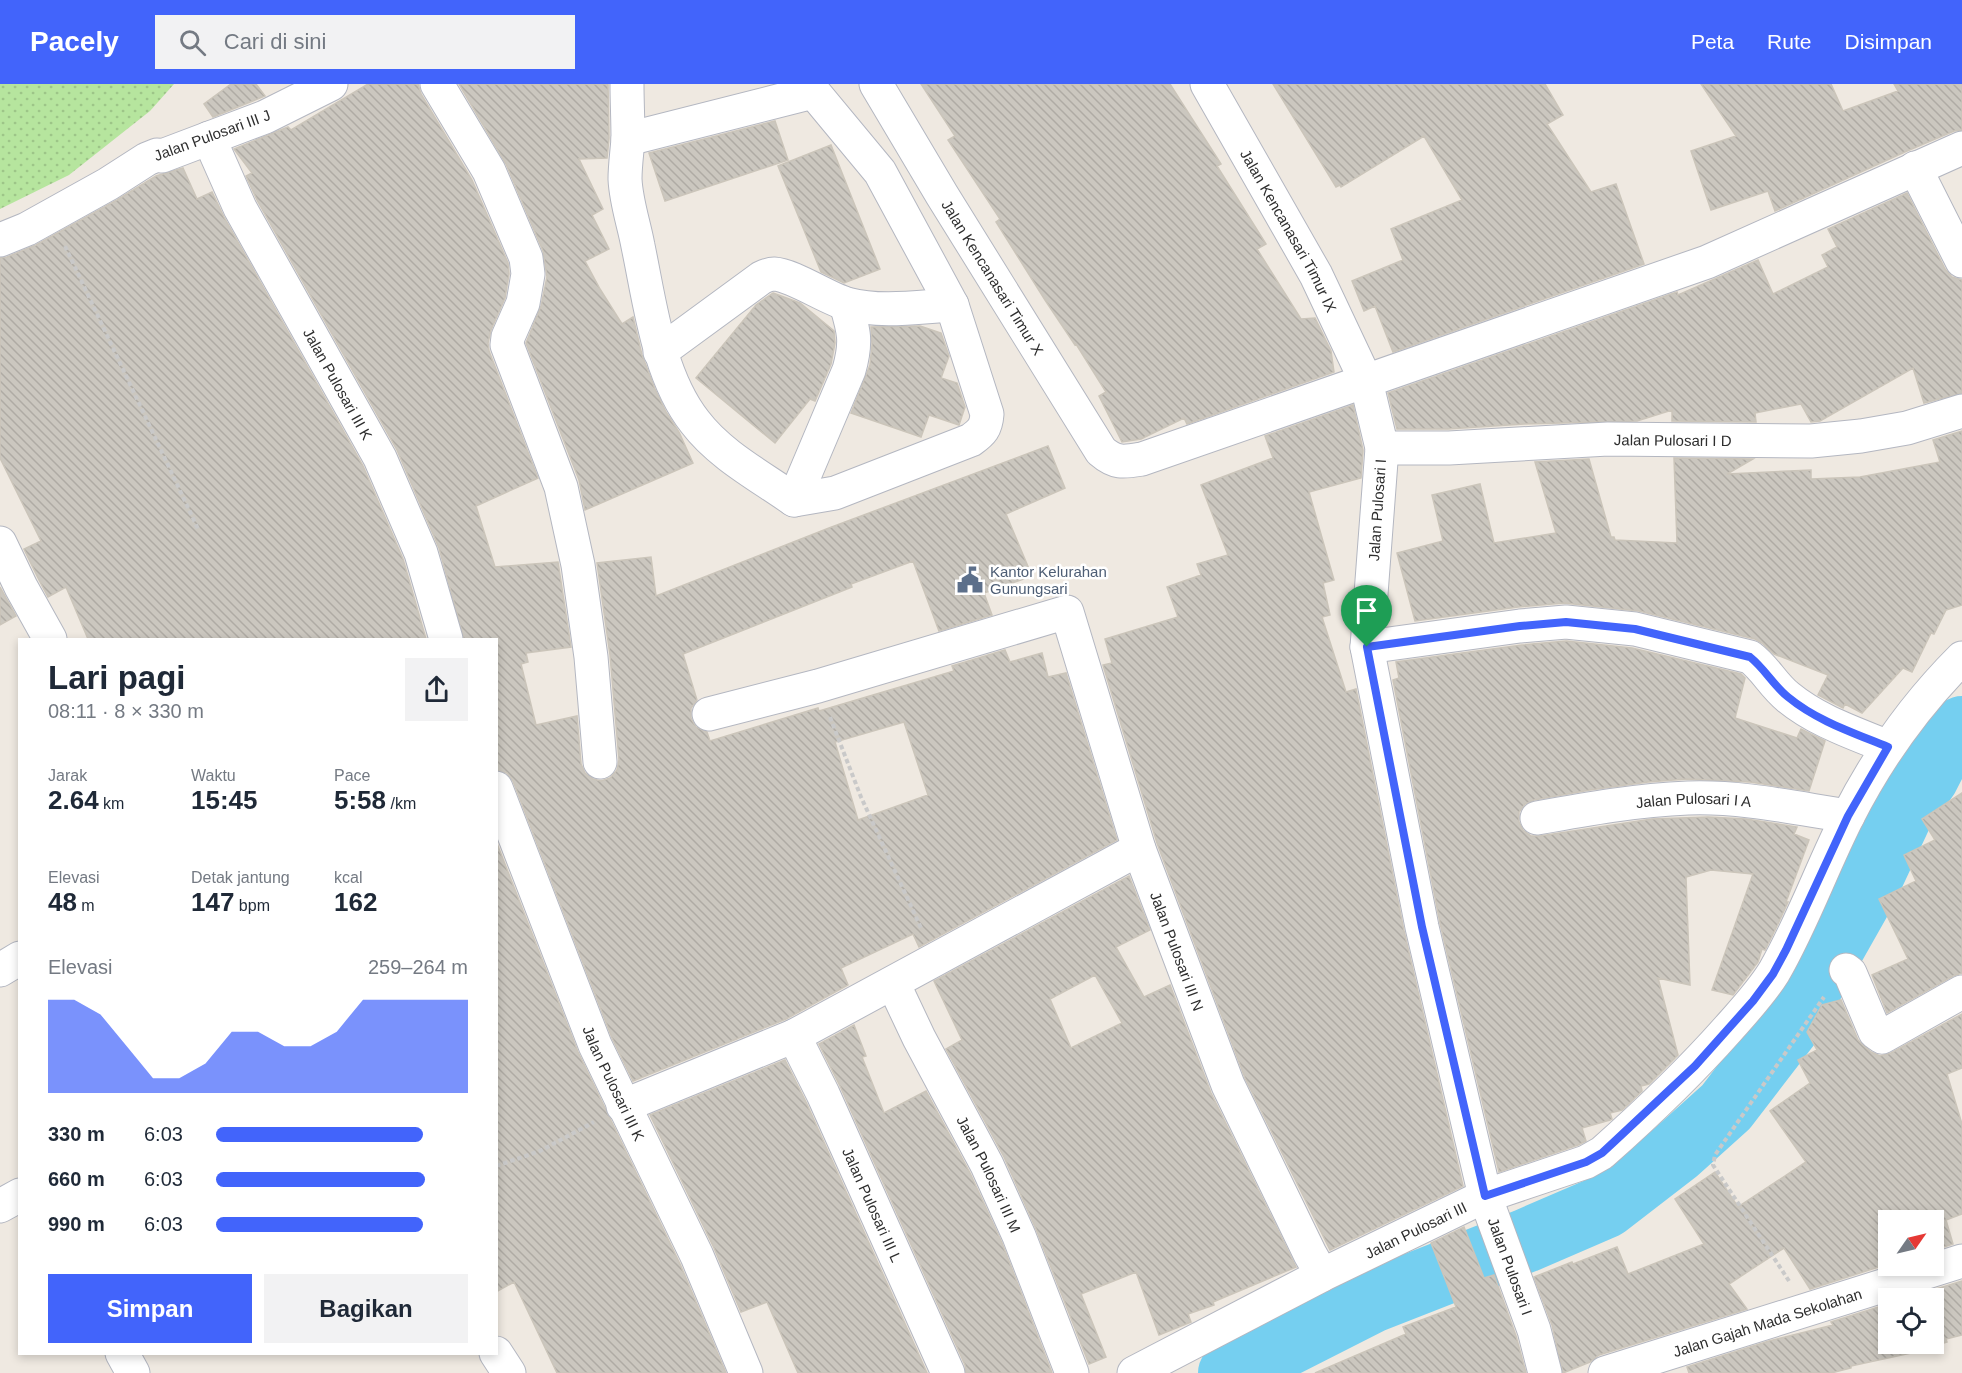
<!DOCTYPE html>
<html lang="id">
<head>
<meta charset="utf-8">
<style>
  :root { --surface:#fff; --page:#f2f2f3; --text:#1f2937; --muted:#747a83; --accent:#4264fb }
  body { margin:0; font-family:Helvetica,sans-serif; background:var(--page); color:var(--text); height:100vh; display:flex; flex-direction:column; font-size:22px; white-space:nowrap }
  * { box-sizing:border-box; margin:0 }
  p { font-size:20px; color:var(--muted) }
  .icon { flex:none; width:33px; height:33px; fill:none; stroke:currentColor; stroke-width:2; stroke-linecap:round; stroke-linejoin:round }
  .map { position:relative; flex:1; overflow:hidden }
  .details { position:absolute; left:18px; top:554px; width:480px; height:717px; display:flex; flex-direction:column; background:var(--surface); border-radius:0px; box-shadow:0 3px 9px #0003 }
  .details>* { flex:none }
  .needle { width:39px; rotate:56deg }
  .buttons { position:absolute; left:1878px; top:1126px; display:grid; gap:12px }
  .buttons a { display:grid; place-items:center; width:66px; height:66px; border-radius:0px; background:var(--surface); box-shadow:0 3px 9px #0003; font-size:30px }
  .pin { position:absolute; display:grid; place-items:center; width:51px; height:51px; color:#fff; margin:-62px -26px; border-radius:50% 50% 50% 0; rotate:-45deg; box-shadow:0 0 6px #0007 }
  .pin .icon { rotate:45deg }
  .round { display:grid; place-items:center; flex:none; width:63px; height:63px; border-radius:0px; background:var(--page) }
  .headline { display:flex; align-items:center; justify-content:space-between; height:102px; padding:0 30px }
  h1 { font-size:33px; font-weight:700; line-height:45px }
  .metrics { display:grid; grid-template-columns:repeat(3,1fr); gap:9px; height:102px; padding:6px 30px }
  .metrics div { display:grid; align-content:center }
  .metrics b { font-size:26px; font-weight:700 }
  .metrics small { font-size:16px; font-weight:400 }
  .metrics p { font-size:16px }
  .chart { height:168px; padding:12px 30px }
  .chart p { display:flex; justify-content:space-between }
  .chart svg { width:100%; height:108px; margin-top:6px; fill:var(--accent); opacity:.7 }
  .cta { display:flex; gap:12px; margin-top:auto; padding:12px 30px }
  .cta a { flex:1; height:69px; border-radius:0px; background:var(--accent); color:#fff; font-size:24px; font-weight:700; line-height:69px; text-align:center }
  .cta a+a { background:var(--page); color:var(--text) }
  ul { padding:0 30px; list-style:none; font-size:20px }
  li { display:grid; grid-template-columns:96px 72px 1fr; align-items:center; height:45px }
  li i { height:15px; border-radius:8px; background:var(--accent) }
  header { display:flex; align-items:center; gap:36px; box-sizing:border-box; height:84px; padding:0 30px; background:var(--accent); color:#fff }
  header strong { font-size:28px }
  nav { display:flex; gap:33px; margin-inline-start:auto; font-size:21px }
  .search { width:420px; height:54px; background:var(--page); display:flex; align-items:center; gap:15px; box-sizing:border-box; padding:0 21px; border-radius:0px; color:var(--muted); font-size:22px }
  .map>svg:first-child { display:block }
  .grass { fill:url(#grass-dots) }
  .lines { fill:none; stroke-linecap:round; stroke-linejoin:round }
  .river { stroke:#75cff0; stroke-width:64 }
  .building { fill:url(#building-back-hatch); stroke:#cbc5ba; stroke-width:1.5; fill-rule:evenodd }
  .minor-casing { stroke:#b4b7c1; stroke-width:35 }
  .path { stroke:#c9c9c9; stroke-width:4; stroke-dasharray:4.5 3; stroke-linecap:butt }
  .minor { stroke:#fff; stroke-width:33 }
  .route-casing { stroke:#fff; stroke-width:12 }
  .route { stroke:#4264fb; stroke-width:8 }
  .labels { text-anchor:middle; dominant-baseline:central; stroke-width:5; stroke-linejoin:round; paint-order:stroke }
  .street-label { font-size:15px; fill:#2e2e2e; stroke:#fff }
  .service-label { font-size:15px; fill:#4e5e75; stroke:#fff; text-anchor:start }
</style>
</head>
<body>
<header>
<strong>Pacely</strong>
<div class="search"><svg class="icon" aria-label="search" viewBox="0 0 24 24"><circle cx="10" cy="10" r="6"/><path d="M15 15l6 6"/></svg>Cari di sini</div>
<nav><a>Peta</a><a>Rute</a><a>Disimpan</a></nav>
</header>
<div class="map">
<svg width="1962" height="1289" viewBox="0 0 1962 1289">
  <defs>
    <pattern id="grass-dots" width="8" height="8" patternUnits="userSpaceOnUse" patternTransform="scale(1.5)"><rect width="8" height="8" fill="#b6e59e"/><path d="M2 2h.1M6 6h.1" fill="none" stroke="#9dc588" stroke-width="1.8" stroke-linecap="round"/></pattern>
    <pattern id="building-back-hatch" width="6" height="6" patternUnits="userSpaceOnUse" patternTransform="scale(1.5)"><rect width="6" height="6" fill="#cbc7bf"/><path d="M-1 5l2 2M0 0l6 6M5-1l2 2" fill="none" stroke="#afaba4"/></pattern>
  </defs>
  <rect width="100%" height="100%" fill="#efe9e1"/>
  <path class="grass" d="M0,0h174l-24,27 -81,64 -69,34z"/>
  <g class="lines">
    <path class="river" d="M1230,1289l142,-72 153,-60 81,-35 70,-54 50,-45 63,-82 77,-136 35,-75 26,-37 18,-35 17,-14"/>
  </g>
  <path class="building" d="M231,0h25l9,12 -52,21 -9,-13z
    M368,0h50l3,10 51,86 36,83 1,11 -4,24 -14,32 -3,13 1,8 49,127 -62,28 19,61 63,-5 13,85 -45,6 2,9 -7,2 15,61 41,-9 4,48 4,9 8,6 8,2 9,-3 7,-8 2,-10 -9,-105 -13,-92 54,-6 5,39 173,-68 219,-82 17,42 -59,26 26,62 -48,17 8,22 -53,16 -26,-70 -62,23 1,3 -169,67 14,46 -6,8v10l5,9 11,5 3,9 108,-33 1,3 135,-40 -2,-5 53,-16 5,12 32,-9 6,24 18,-4 51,167 -198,107 -6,-13 -72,34 7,17 -62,34 -153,62 -21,-43 -99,-257 -6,-8 -11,-3v-131h-32l-25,-91 -42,-98 -140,-250 -11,-24 6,-3 -18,-24 54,-22 3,3zM904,638l24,73 -70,25 -23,-78z
    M459,0h149l1,54 -2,20 -28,1 24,50 -11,6 17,34 -24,12 15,28 22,35 11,-7 9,38 13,34 11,23 13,20 14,31 -108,47 -6,-30 -53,-137 15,-37 6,-29 -4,-26 -37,-87z
    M921,0h249l51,80 -4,2 49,78 -9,5 44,70 14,-1 16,33 3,21 -147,52 -3,-6 -43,21 -19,3 -23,-46 7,-4 -30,-48 -1,1 -30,-45 -49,-78 4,-3 -52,-79 7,-4z
    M1273,0h272l18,31 -16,9 44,68 25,-8 28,80 -251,88 -18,-46 -11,5 -12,-30 51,-21 -12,-31 71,-29 -38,-64 -83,51 -1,-2 -4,2z
    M1701,0h130l12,27 55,-20 -4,-7h68v46l-8,1 -47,20 -132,60 -7,-20 -57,19 -20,-59 45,-15z
    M775,37l13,39 -123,41 -16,-48z
    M831,61l49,124 -36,14 -23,-11 -43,-106z
    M183,84l14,31 15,-7 12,25 139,249 40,93 23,80h-338l-22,-52 -18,10 -10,-19 -14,-29 17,-8 -41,-83v-200l7,-1 29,-12 81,-45 39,-24z
    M1907,109l38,76 7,8 10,3v113l-38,10 -11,-35 -93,53 -9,1 -10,-18 -46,9 1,9 -84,-1v-11l-35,11 -113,3 -76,5h-51l-9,-36 289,-101 1,3 80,-35 15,34 55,-27 -6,-12 15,-8 -9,-18z
    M773,209l27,10 34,28 1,12 -4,21 -16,37 -5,-2 -35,44 -79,-65 60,-73z
    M920,242l21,7 8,23 -8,22 16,5 8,24 -6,18 -30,-10 -8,22 -70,-24 19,-48 2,-20 -1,-18z
    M1353,321l10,45 -2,28 -52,14 25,88 -11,3 7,32 -8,2 24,75 10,-3 48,242 59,255 -133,64 -85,-172 -88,-235 -54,-178 9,-2 -7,-24 73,-22 -11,-30 34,-12 -4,-11 31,-9 -27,-70 72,-27 -8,-22z
    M1962,347v174l-16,5 -12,24 -3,-1 -19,39 -9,-4 -41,45 -17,-9 -2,4 -25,-13 10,-20 -54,-21 -12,-11 -7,-4 -116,-28 -75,-8 -46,4 -103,14 -18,-68 46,-12 -11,-46 48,-11 14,59 62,-10 -21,-71 54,-3 22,78h3l1,3 62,3 -3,-85 79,1 -26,15 84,-4v9l49,-2 80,-15 -7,-22z
    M0,503l16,29 -16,9z
    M1566,557l66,7 109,26 4,4 -10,40 62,20 4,-9 24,12 -16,50 -59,-9 -63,-3 -39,3 -58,8 -56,10 -9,4 -6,8v10l4,8 8,6h9l112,-17 56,-2 38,2 51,8 -3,7 15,6 -23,62h2l-11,24 -12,24 -3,-1 -4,13 -25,33 -21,-5 41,-116 -42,-4 -25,7 4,108 -32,-7 20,77 -29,29 -8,2 1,5 -20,19 -12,3 2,6 -2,1 -28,8 4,13 -8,4 -79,27 -59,-249 -47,-243 6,-2 -3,-16 126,-17z
    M1962,709v180l-9,3 -66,37 -15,-38 36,-16 -29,-60 37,-18 -12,-26 31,-15 -13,-21z
    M496,757l82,211 102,212 46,109h-169l-43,-91 -18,10z
    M1129,792l21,54 -34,17 28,50 26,-12 41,108 85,174 -83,35 1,3 -26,9 3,8 -32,13 -23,-63 -55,22 25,63 -17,7 -53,-135 -32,-72 -58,-108 16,-9 -28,-59zM1095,891l27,48 -51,25 -21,-49z
    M1841,916l17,40 13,12 9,4 11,-3 71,-39v54l-15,6 15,50v90l-16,6 7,24 -19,6v-29h-46v43l-78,25 -26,-41 -55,36 18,25 -148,46 -9,7 -27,11 -11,-48 -18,-48 38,-15 1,2 44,-17 11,27 76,-30 -29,-45 40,-27 23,35 68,-45 -36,-51 40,-28 -12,-23 19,-10 -10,-18 15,-27z
    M854,941l12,31 -4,1 22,56 42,-22 44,82 32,70 50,130h-86l-1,-8 -125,-279 -21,-42z
    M785,976l21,42 121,271h-129l-31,-71 -26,10 -27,-64 -64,-133z
    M1464,1143l20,51 10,-3 22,61 10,37h-211l91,-39 -3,-7 53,-20 -25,-64z
    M1962,1197v54l-16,4 1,3 -36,11 -60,13v2l-20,5h-142l-2,-6 82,-26 64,-16 -2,-3 57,-18v40h46v-45h-30z"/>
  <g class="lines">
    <g class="minor-casing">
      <g id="minor">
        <path d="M437,0l52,87 37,87 2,16 -5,29 -15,34 -1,8 54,142 17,78 13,92 9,105"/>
        <path d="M627,0c0,18 1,36 1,55 -1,13 -3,27 -3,40 1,23 9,45 13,67 12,57 20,129 57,176 25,33 65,54 99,78l41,-7 136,-53c11,-8 15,-12 16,-26l-35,-109 -72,-133 -73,-88"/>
        <path id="s1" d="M876,0l66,111 159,256c15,13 23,11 41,8l565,-197 255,-114"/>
        <path id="s2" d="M1207,0l109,191 50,106 16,67 -15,199 55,280 63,269 49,134 11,43"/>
        <path id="s3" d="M209,54l31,70 140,250 41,95 25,86"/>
        <path d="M628,55l185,-47"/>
        <path d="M1915,84l47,93"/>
        <path d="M0,156l27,-11 81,-45 39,-25 10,-4 5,1 103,-39 66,-33"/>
        <path d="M660,268l101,-74c4,-2 8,-4 13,-4 19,1 52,24 73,30 33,9 71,3 105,1"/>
        <path id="s4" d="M1382,364h67l159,-9 203,2 50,-5 46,-8 55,-17"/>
        <path d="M794,416l55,-130c8,-28 5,-39 -3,-66"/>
        <path d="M0,459l21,44 29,52"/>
        <path d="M1367,563l153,-21 46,-4 69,7 115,28c15,11 23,28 38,40 29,24 66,36 100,50"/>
        <path id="s5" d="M709,630l109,-28 249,-74 72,237 89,236 82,169 12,21"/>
        <path id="s6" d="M496,704l99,257 102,211 49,117"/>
        <path id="s7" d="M1537,734c50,-9 100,-18 151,-20 53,-2 107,10 160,18"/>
        <path d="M0,886l20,-12"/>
        <path d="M1846,886l4,3 25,59 7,5 80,-45"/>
        <path id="s8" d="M893,899l26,55 68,127 32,71 53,137"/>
        <path id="s9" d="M794,952l29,58 125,279"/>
        <path d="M623,1022l171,-70 345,-187"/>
        <path d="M0,1122l20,-11"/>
        <path d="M122,1269l11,20"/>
        <path d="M496,1269l13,20"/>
        <path id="s10" d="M1134,1289l188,-98 163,-79 101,-34 16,-9c44,-39 87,-80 126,-124 16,-18 33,-36 46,-57 29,-50 48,-105 74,-156 29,-57 69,-113 114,-158"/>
        <path id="s11" d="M1605,1289l357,-112"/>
      </g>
    </g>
    <path class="path" d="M65,162l134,285
      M830,633l31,80 60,131
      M496,1082l44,-15 54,-29
      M1789,1197l-76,-116 2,-10 109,-158"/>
    <use href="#minor" class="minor"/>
  </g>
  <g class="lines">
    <g class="route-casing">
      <path id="route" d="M1566,538l69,7 115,28c15,12 23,28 38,40 29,24 66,36 100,50l-40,69 -62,134 -13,24 -20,27 -58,65 -79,74 -14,13 -16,9 -101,34 -63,-269 -55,-280 153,-21z"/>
    </g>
    <use href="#route" class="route"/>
  </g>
  <defs>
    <g id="civic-bare" transform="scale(2.07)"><path d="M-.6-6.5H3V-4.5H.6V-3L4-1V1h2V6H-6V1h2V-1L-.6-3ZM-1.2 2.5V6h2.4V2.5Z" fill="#5c6f8a" stroke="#fff" stroke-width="2.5" paint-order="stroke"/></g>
  </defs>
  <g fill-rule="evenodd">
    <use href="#civic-bare" x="970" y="496"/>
  </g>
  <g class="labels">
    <g class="street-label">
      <text transform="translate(212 51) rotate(-20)">Jalan Pulosari III J</text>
      <text stroke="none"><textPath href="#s2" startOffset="168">Jalan Kencanasari Timur IX</textPath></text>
      <text stroke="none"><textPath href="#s1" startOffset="226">Jalan Kencanasari Timur X</textPath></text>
      <text stroke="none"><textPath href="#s3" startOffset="278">Jalan Pulosari III K</textPath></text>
      <text stroke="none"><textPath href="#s4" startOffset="291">Jalan Pulosari I D</textPath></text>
      <text transform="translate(1377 426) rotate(-86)">Jalan Pulosari I</text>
      <text stroke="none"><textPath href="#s7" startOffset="158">Jalan Pulosari I A</textPath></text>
      <text stroke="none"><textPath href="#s5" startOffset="729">Jalan Pulosari III N</textPath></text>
      <text stroke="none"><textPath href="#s6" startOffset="318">Jalan Pulosari III K</textPath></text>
      <text stroke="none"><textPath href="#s8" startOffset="214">Jalan Pulosari III M</textPath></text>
      <text stroke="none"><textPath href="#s9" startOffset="186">Jalan Pulosari III L</textPath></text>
      <text stroke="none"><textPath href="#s10" startOffset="316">Jalan Pulosari III</textPath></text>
      <text stroke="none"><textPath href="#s2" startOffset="1242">Jalan Pulosari I</textPath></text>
      <text stroke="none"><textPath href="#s11" startOffset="170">Jalan Gajah Mada Sekolahan</textPath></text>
    </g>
    <g class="service-label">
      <text x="990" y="487">Kantor Kelurahan<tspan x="990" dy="17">Gunungsari</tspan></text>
    </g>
  </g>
</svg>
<div class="buttons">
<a><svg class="needle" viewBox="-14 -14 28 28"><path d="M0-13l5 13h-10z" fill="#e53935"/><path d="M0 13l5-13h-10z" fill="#747a83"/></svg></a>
<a><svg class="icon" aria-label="locate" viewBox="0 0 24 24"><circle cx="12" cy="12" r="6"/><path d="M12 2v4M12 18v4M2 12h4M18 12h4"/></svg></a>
</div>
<div class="pin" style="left:1367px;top:563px;background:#1e9e55"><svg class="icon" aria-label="arrive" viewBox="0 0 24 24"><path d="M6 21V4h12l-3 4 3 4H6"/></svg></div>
<section class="details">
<div class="headline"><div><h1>Lari pagi</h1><p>08:11 · 8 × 330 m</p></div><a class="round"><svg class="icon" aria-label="share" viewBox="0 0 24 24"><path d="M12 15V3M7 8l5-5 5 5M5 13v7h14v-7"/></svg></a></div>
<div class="metrics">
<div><p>Jarak</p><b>2.64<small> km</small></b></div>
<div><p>Waktu</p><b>15:45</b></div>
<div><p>Pace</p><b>5:58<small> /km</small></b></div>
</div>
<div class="metrics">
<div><p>Elevasi</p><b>48<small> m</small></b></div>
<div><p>Detak jantung</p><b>147<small> bpm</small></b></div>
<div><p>kcal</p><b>162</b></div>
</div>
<div class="chart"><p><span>Elevasi</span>259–264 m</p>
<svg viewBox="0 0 160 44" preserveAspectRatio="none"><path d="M0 44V6L10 6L20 12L30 25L40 38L50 38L60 32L70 19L80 19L90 25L100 25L110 19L120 6L130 6L140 6L150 6L160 6V44z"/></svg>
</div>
<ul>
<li><b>330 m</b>6:03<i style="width:82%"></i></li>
<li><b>660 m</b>6:03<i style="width:83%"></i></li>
<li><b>990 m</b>6:03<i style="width:82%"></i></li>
</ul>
<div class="cta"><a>Simpan</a><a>Bagikan</a></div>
</section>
</div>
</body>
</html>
